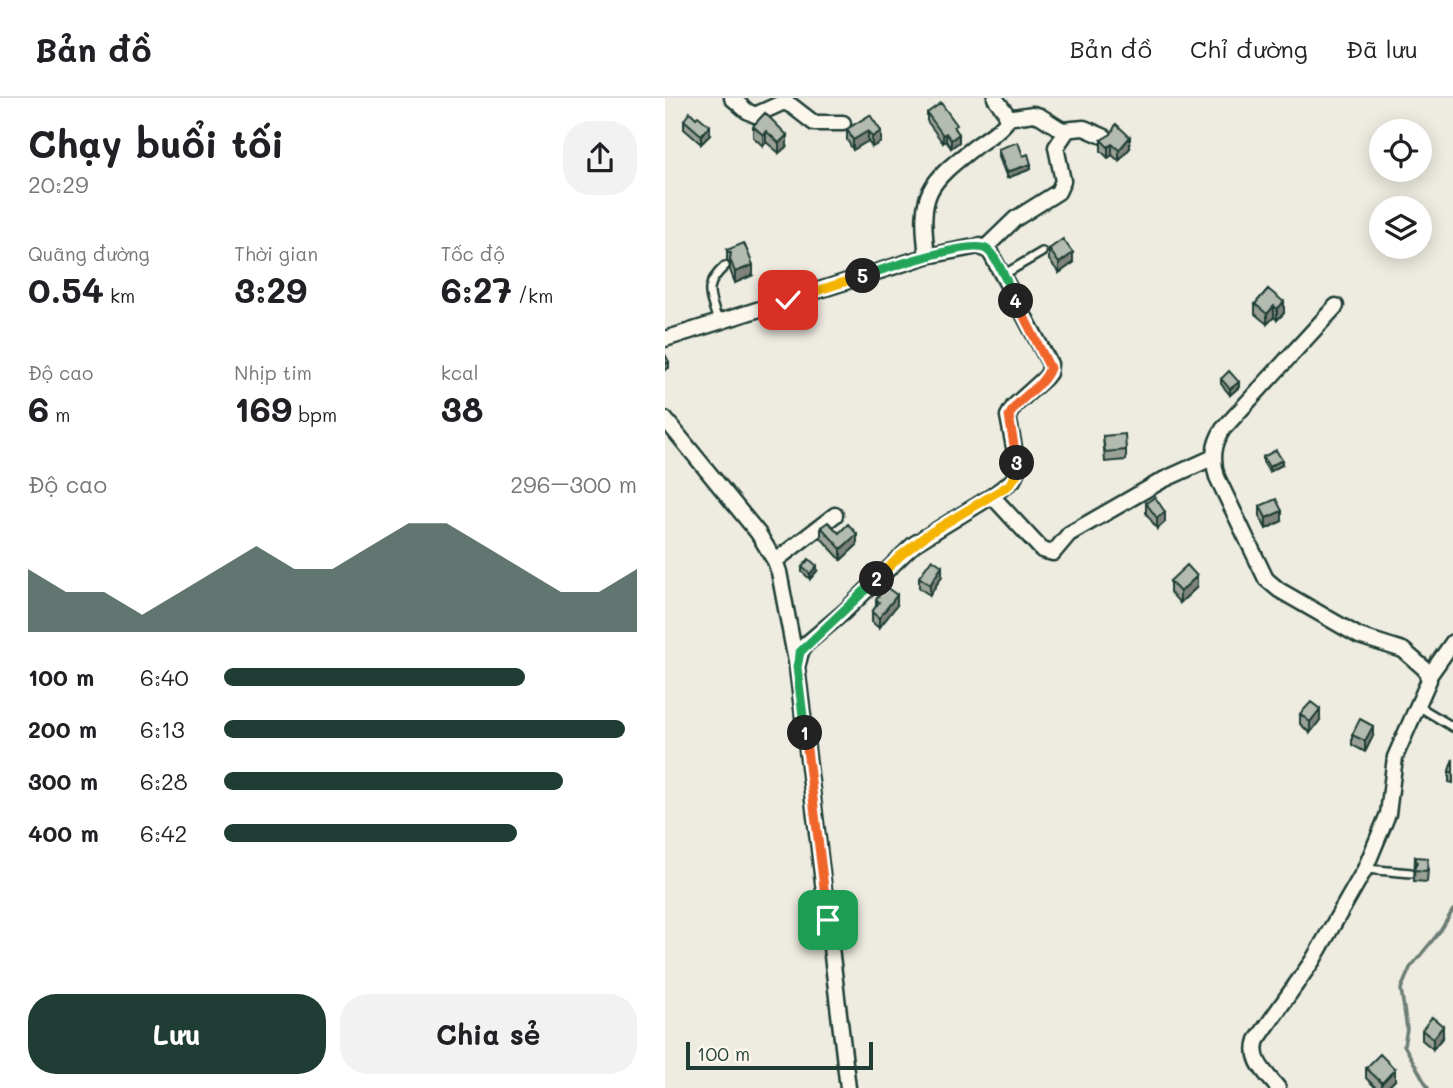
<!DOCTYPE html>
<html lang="vi">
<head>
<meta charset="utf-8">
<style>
  :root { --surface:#fff; --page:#f2f2f2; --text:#202124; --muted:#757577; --line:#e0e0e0; --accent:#1f3d34 }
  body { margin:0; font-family:Mali,sans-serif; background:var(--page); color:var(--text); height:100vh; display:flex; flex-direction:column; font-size:26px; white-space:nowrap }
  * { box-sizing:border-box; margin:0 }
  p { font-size:23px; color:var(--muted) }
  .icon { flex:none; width:38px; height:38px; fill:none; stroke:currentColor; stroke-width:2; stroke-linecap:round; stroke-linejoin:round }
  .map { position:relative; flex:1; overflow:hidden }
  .sheet { display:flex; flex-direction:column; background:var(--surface); width:665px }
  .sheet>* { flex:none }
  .fabs { position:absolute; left:704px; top:21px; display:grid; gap:14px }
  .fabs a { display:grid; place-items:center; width:63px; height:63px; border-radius:50%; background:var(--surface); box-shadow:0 4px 18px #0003; font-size:35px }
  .scale { position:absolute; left:21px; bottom:18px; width:187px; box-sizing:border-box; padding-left:7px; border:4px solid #1f3d34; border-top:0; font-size:19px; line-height:24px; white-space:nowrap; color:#1f3d34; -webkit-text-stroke:5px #fbf7ec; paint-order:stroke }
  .pin { position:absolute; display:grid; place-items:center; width:60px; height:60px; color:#fff; margin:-30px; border-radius:14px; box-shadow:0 4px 10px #0006 }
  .km { position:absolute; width:35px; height:35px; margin:-18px; border-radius:50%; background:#222; color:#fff; font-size:19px; line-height:35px; text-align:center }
  .round { display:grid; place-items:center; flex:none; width:74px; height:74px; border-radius:28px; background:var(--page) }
  .headline { display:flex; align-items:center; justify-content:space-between; height:119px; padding:0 28px }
  h1 { font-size:38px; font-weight:700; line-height:52px }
  .figures { display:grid; grid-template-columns:repeat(3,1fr); gap:10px; height:119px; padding:7px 28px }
  .figures div { display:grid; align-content:center }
  .figures b { font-size:35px; font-weight:700 }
  .figures small { font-size:19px; font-weight:400 }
  .figures p { font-size:19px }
  .chart { height:196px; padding:14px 28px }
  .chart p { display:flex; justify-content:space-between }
  .chart svg { width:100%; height:126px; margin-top:7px; fill:var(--accent); opacity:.7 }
  .button { display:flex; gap:14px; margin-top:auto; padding:14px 28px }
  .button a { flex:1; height:80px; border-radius:28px; background:var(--accent); color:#fff; font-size:28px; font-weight:700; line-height:80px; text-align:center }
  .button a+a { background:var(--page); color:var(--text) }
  ul { padding:0 28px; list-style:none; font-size:23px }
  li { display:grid; grid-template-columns:112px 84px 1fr; align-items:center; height:52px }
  li i { height:18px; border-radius:9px; background:var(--accent) }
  header { display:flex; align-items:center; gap:42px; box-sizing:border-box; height:98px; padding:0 35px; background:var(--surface); border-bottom:2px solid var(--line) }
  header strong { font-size:33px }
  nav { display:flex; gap:38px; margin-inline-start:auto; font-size:24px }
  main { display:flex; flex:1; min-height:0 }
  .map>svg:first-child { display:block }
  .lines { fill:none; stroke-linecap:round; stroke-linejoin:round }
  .stream { stroke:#6c7d74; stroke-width:3.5 }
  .lane-casing { stroke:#1f3d34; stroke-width:12 }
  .street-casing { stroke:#1f3d34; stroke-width:19 }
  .lane { stroke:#fbf7ec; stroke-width:7 }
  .street { stroke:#fbf7ec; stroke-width:14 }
  .wall { fill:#9ba197; stroke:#1f3d34; stroke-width:2 }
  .shaded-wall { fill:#7e837b; stroke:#1f3d34; stroke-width:2 }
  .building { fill:#b4bbb0; stroke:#1f3d34; stroke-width:2 }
  .split-1-casing { stroke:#fff; stroke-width:14 }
  .split-2-casing { stroke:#fff; stroke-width:14 }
  .split-3-casing { stroke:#fff; stroke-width:14 }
  .split-4-casing { stroke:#fff; stroke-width:14 }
  .split-5-casing { stroke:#fff; stroke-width:14 }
  .split-6-casing { stroke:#fff; stroke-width:14 }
  .split-1 { stroke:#f0652b; stroke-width:9 }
  .split-2 { stroke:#22a559; stroke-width:9 }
  .split-3 { stroke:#f5b400; stroke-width:9 }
  .split-4 { stroke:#f0652b; stroke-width:9 }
  .split-5 { stroke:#22a559; stroke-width:9 }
  .split-6 { stroke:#f5b400; stroke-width:9 }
</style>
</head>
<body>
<header>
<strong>Bản đồ</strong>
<nav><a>Bản đồ</a><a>Chỉ đường</a><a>Đã lưu</a></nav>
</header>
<main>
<section class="sheet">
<div class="headline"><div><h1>Chạy buổi tối</h1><p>20:29</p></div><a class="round"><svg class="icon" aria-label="share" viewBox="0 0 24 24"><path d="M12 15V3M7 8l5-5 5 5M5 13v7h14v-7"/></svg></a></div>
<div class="figures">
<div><p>Quãng đường</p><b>0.54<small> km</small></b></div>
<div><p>Thời gian</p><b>3:29</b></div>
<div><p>Tốc độ</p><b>6:27<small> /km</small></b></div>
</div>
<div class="figures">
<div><p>Độ cao</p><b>6<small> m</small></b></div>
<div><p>Nhịp tim</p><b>169<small> bpm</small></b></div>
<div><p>kcal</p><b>38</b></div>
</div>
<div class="chart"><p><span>Độ cao</span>296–300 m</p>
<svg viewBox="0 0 160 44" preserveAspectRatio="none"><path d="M0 44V22L10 30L20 30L30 38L40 30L50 22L60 14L70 22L80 22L90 14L100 6L110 6L120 14L130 22L140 30L150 30L160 22V44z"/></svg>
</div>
<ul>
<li><b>100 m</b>6:40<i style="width:73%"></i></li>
<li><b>200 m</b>6:13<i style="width:97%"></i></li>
<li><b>300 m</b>6:28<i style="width:82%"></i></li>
<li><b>400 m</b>6:42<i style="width:71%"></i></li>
</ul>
<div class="button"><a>Lưu</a><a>Chia sẻ</a></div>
</section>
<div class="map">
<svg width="788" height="990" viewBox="0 0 788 990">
  <rect width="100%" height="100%" fill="#eeece1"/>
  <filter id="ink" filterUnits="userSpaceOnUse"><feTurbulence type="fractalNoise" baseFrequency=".0143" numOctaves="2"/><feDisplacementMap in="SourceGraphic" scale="14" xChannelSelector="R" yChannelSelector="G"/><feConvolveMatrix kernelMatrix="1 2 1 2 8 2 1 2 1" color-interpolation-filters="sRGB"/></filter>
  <g filter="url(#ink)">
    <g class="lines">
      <path class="stream" d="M763,990l-24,-43 3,-16 -6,-40 9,-21 31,-38 12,-20"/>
      <g class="lane-casing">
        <path id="lane" d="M338,177l39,-23
          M53,223c-8,-26 -16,-34 7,-55
          M753,608l35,21
          M701,771l45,4"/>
      </g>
      <g class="street-casing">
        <path id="street" d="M67,0l15,13 8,4 29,-13 8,4 22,17h29
          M342,20l26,-4 7,2 22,14 22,-2 21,9
          M320,150l30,-29 43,-27 5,-11 -7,-34 11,-16
          M262,158c-8,-64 0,-72 49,-110 10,-7 22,-14 30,-24v-9l-11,-15
          M0,241l262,-83 52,-10 11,6 60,112 -1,9 -4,5 -31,28 -6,10 10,52 -5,12 -21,16 -78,48 -70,68 -39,33 -4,7 -4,15
          M0,321l93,114 17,28 4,11 18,95 51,421
          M327,398l50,54 11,3 16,-19 94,-54 51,-23
          M110,463l60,-46
          M764,578l24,-34
          M613,990c-12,-15 -28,-28 -21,-48l56,-80 52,-91 23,-55 7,-57 34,-77 -4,-11 -22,-19 -44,-14 -80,-46 -13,-11 -49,-102c-5,-18 -4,-32 6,-48l113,-123"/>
      </g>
      <use href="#lane" class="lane"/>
      <use href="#street" class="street"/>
    </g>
    <path class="wall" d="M100,15l22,33 -8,7 -13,-11 -3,4 -10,-9v-11z
      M262,15l30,18 2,11 -8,6 -5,-7 -3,2 -16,-22z
      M205,17l11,27 -9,5 -4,-6 -15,9 -6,-10v-11z
      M19,22l26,15 -9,9 -17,-15z
      M436,42l29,8 -11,13 -7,-6 -4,3 -7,-7z
      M333,51l25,7 8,13 -24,9 -9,-24z
      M384,151l24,14 -14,10 -10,-13z
      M62,152l26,25 -18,8 -5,-13v-7l-3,-3z
      M603,191l16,24 -7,7 -3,-3 -7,7 -12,-10v-10z
      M556,281l18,8 -9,8 -9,-11z
      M438,338l23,14v10l-21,2z
      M598,359l19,8 -13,7 -6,-10z
      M481,405l19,19 -8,7 -11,-16z
      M595,408l22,15 -16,8 -6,-12z
      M156,429l18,6 18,12 -16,15 -20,-22z
      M137,469l15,4 -7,8 -8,-7z
      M277,478l-12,19 -11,-7v-11z
      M505,483l27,6 -17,16 -10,-11z
      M211,501l21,6 -18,23 -7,-6v-10l4,-6z
      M635,616l20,6 -10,13 -10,-9z
      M687,637l21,1 -8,16 -13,-7z
      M788,661v24l-4,-1v-11z
      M750,759l13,12 -1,13 -13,-1z
      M757,932l21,7 -10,12 -11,-9z
      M701,970l29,12 -8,8h-11l-10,-10z"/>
    <path class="shaded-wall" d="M45,28v9l-9,9v-9z
      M101,33v11l-3,4v-11z
      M203,33v10l-15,9v-10z
      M216,33v11l-9,5v-10z
      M281,35v8l-3,2v-8z
      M294,36v8l-8,6v-8z
      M122,37v11l-8,7v-10z
      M465,39v11l-11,13v-11z
      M447,46v11l-4,3v-11z
      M366,66v5l-24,9v-6z
      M408,155v10l-14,10v-10z
      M88,167v10l-18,8v-11z
      M619,204v11l-7,7v-11z
      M609,208v11l-7,7v-10z
      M4,264v6l-4,2v-6z
      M574,284v5l-9,8v-6z
      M617,362v5l-13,7v-5z
      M617,413v10l-16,8v-11z
      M500,414v10l-8,7v-11z
      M192,436v11l-16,15v-11z
      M152,468v5l-7,8v-5z
      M277,468v10l-12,19v-10z
      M532,478v11l-17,16v-11z
      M232,497v10l-18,23v-10z
      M655,611v11l-10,13v-11z
      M708,628v10l-8,16v-11z
      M778,928v11l-10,12v-10z
      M730,971v11l-8,8h-5v-5z"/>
    <path class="building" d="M276,5l16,22 -3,2 5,7 -8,6 -5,-7 -3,2 -16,-22z
      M25,14l6,6 2,-2 12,10 -9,9 -17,-15z
      M100,15l22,22 -8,8 -13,-12 -3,4 -10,-9z
      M205,17l11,16 -9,6 -4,-6 -15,9 -6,-11z
      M451,26l14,13 -11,13 -7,-6 -4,3 -7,-7 10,-6z
      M353,44l5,14 5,-2 3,10 -24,8 -9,-23z
      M398,141l10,14 -14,10 -10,-14z
      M79,145l9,22 -18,7 -5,-13 1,-6 -4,-3z
      M603,191l16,13 -7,7 -3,-3 -7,8 -12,-10z
      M0,256l4,8 -4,2z
      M564,273l10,11 -9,7 -9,-10z
      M460,336l1,16 -21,2 -2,-16z
      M611,352l6,10 -13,7 -6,-10z
      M490,399l10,15 -8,6 -11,-15z
      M611,401l6,12 -16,7 -6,-12z
      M163,424l11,11 9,-9 9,10 -16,15 -20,-22z
      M144,461l8,7 -7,8 -8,-7z
      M267,461l10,7 -12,19 -11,-8z
      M522,467l10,11 -17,16 -10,-11z
      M221,489l11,8 -18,23 -7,-6 7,-10 -3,-3z
      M646,604l9,7 -10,13 -10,-8z
      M695,621l13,7 -8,15 -13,-6z
      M788,661v14l-4,-2z
      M750,759l13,1 -1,13 -13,-1 3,-8z
      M767,919l11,9 -10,13 -11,-9z
      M715,956l15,15 -13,14 -16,-15z"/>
  </g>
  <g class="lines" filter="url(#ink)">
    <g class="split-1-casing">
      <path id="split-1" d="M140,635l23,187"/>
    </g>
    <g class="split-2-casing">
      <path id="split-2" d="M140,635l-8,-66 3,-15 77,-73"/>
    </g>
    <g class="split-3-casing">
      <path id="split-3" d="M212,481l23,-23 28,-22 81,-49 8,-11v-11"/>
    </g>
    <g class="split-4-casing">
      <path id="split-4" d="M351,203l34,67c-7,20 -32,29 -41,48l8,47"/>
    </g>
    <g class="split-5-casing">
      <path id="split-5" d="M198,178c21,-7 107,-36 123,-27 10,5 24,40 30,52"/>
    </g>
    <g class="split-6-casing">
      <path id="split-6" d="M123,202l75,-24"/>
    </g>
    <use href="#split-1" class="split-1"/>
    <use href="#split-2" class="split-2"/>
    <use href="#split-3" class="split-3"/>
    <use href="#split-4" class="split-4"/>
    <use href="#split-5" class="split-5"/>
    <use href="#split-6" class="split-6"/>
  </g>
</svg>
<div class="fabs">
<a><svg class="icon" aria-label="locate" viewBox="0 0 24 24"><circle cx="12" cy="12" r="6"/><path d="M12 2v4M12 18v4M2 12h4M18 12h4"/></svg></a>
<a><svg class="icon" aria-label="layers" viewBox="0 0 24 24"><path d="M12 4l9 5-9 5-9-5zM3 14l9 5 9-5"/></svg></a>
</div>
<div class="scale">100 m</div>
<div class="pin" style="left:163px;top:822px;background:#1e9e55"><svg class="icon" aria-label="arrive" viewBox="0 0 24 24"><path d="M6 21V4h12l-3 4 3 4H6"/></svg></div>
<div class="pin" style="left:123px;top:202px;background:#d93025"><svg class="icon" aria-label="check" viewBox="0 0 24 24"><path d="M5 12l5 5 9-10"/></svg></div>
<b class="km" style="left:140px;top:635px">1</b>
<b class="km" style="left:212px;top:481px">2</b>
<b class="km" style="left:352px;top:365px">3</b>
<b class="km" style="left:351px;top:203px">4</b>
<b class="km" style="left:198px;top:178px">5</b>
</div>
</main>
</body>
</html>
